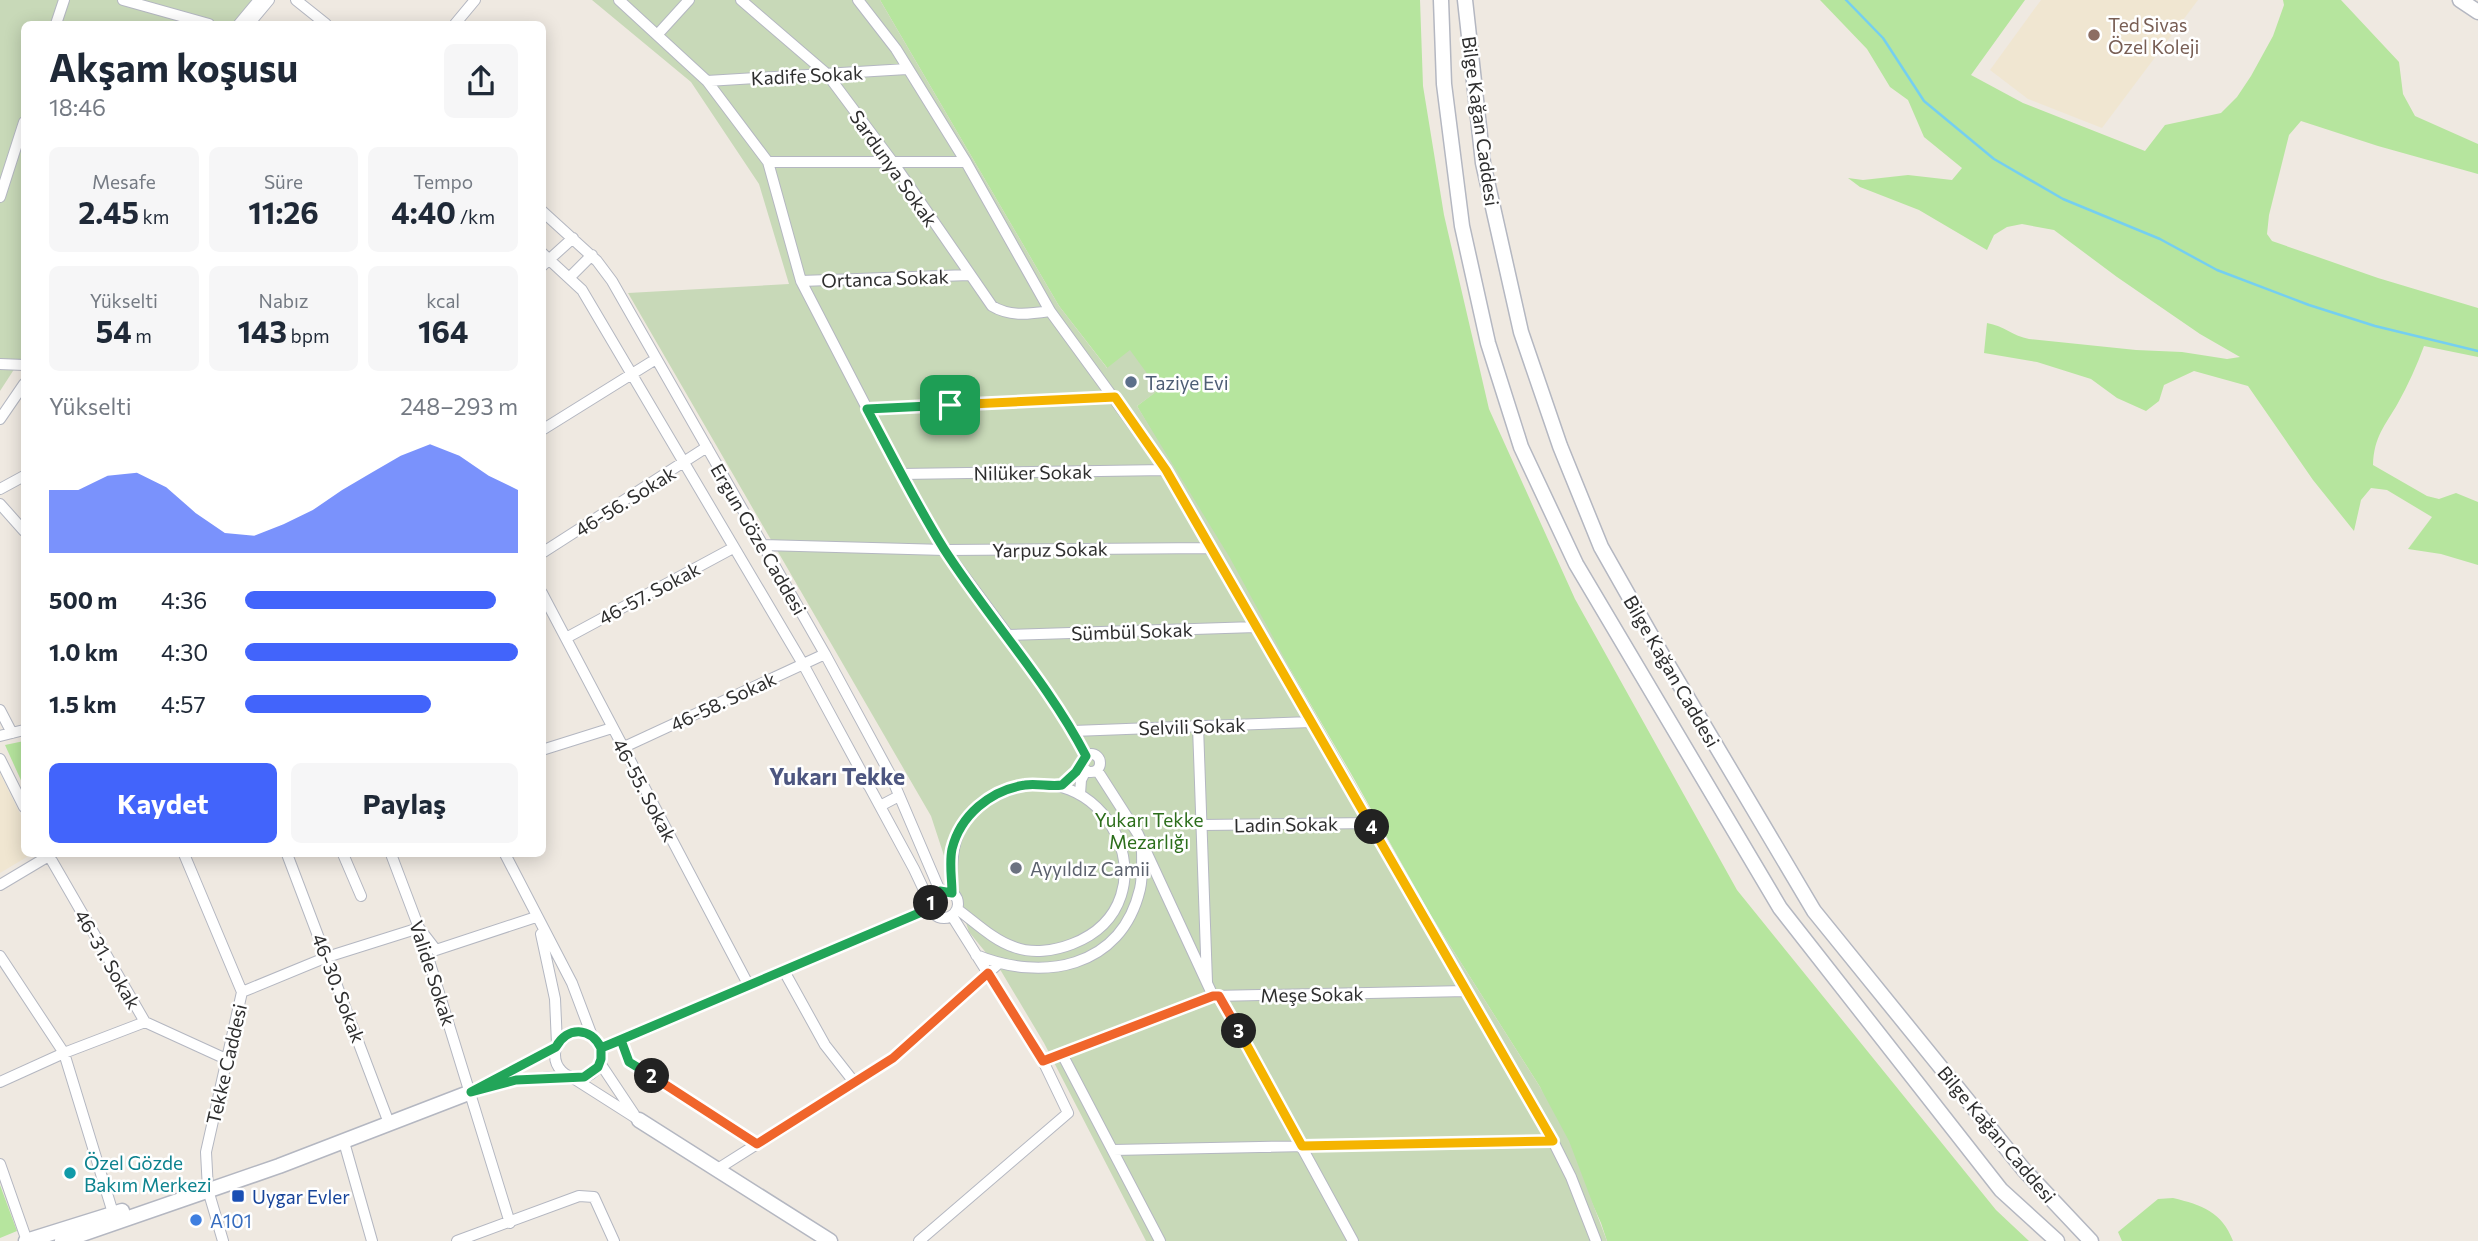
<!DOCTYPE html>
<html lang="tr">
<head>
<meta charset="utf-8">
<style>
  :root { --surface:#fff; --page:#f6f6f7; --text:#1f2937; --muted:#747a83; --accent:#4264fb }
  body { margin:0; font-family:Commissioner,sans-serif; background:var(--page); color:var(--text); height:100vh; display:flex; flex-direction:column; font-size:26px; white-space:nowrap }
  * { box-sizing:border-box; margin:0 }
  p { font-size:23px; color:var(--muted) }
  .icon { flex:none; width:38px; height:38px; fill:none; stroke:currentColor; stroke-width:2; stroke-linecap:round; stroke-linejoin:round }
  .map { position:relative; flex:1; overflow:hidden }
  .sheet { position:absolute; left:21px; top:21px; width:525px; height:836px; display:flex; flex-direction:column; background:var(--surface); border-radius:10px; box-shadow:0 4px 18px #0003 }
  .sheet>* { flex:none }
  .pin { position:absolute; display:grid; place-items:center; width:60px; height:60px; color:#fff; margin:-30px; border-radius:14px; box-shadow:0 4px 10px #0006 }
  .km { position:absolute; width:35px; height:35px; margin:-18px; border-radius:50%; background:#222; color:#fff; font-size:19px; line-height:35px; text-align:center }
  .round { display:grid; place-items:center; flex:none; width:74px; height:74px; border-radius:10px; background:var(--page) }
  .summary { display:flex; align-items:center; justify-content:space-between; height:119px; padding:0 28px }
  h1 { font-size:38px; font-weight:700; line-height:52px }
  .figures { display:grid; grid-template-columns:repeat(3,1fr); gap:10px; height:119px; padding:7px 28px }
  .figures div { display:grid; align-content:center; border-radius:10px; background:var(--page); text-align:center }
  .figures b { font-size:30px; font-weight:700 }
  .figures small { font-size:19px; font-weight:400 }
  .figures p { font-size:19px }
  .chart { height:196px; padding:14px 28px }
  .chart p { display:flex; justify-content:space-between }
  .chart svg { width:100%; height:126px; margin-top:7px; fill:var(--accent); opacity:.7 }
  .button { display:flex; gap:14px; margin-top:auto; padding:14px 28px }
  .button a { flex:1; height:80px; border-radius:10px; background:var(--accent); color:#fff; font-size:28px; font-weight:700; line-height:80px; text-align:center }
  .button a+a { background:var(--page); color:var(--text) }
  ul { padding:0 28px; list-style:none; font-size:23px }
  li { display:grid; grid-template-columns:112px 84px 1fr; align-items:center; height:52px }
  li i { height:18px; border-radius:9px; background:var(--accent) }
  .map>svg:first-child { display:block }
  .education { fill:#f0e6d1 }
  .green { fill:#b6e59e }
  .cemetery { fill:#c8d9b8 }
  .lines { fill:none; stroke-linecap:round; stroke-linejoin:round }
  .stream { stroke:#75cff0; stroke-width:2.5 }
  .street-casing { stroke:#b4b7c1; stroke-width:12 }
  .secondary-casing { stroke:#b4b7c1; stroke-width:17 }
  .street { stroke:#fff; stroke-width:10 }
  .secondary { stroke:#fff; stroke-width:14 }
  .split-1-casing { stroke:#fff; stroke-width:14 }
  .split-2-casing { stroke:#fff; stroke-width:14 }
  .split-3-casing { stroke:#fff; stroke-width:14 }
  .split-4-casing { stroke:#fff; stroke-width:14 }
  .split-5-casing { stroke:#fff; stroke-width:14 }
  .split-1 { stroke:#22a559; stroke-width:9 }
  .split-2 { stroke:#22a559; stroke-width:9 }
  .split-3 { stroke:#f0652b; stroke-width:9 }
  .split-4 { stroke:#f5b400; stroke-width:9 }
  .split-5 { stroke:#f5b400; stroke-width:9 }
  .education-dot { fill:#8d6e63; stroke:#fff; stroke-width:2.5 }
  .service-dot { fill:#5c6f8a; stroke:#fff; stroke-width:2.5 }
  .worship-dot { fill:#6b7280; stroke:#fff; stroke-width:2.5 }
  .culture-dot { fill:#0f9aa8; stroke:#fff; stroke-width:2.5 }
  .transit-dot { fill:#1a4fb4; stroke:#fff; stroke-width:2.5 }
  .shop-dot { fill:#3f7fe0; stroke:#fff; stroke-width:2.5 }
  .labels { text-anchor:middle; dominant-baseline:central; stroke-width:5; stroke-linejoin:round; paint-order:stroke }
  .education-label { font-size:19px; fill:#785e54; stroke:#fff; text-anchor:start }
  .street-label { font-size:19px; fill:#2e2e2e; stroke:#fff }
  .service-label { font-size:19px; fill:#4e5e75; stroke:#fff; text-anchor:start }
  .park-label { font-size:19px; fill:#2c6e1b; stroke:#fff }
  .worship-label { font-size:19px; fill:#5b616d; stroke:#fff; text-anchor:start }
  .culture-label { font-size:19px; fill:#0d838f; stroke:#fff; text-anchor:start }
  .transit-label { font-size:19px; fill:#164399; stroke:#fff; text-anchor:start }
  .shop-label { font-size:19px; fill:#366cbe; stroke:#fff; text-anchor:start }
  .quarter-label { font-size:23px; font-weight:bold; fill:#4d5680; stroke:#fff }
</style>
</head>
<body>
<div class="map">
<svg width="2478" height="1241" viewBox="0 0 2478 1241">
  <rect width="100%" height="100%" fill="#efe9e1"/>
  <path class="education" d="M2041,0h157l-96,128 -74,-29 -38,-29z
    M0,773l24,49v32h8l-32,19z"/>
  <path class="green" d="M880,0h540l3,86 21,129 45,194 86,190 162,291 259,320 33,31h-422l-6,-18 -61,-136 -110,-173 -77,-137 -216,-371 21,-16 -50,-21 -49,-63z
    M1820,0h205l-54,75 52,28 122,48 20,-26 56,-12 16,-16 14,-21 22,-40 11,-31 -1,-5h58l58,62 4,32 12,22 63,28v30l-100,-28 -77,-25 -12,14 -20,80 -2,19 5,7 106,37 100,30v49l-54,-11c-7,19 -16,39 -26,57 -13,23 -24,33 -25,62l54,31 12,3 17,-6 22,9v63l-37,-11 -33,-5 24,-32 -45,-27 -16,-2 -10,12 -7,31 -41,-51 -65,-94 -54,-15 -30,14 -5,16 -13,10 -29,-13 -26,-19 -54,-17 -53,-9 3,-30c17,3 26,13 42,16l107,11 46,2 45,7 13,-2 -40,-23 -83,-57 -63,-47 -32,-6 -15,3 -13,8 -7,15 -68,-40 -59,-23 -12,-9 15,2 45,-5 44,5 10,-12 -38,-31 -16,-37 -18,-13 -23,-38z
    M24,741v46l-19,-42z
    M0,1185l17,46 -17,7z
    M2173,1198c29,7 49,14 60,43h-111l-4,-9 40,-33z"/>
  <path class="cemetery" d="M0,0h252l-17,24h-211v330l-24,37z
    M592,0h288l179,306 48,62 23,-18 29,40 -22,16 93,152 62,114 138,242 110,173 29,54 38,100h-461l-102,-198 -43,-72 -32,-39 -38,-116 -303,-523 161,-9 -30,-100 -68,-102z"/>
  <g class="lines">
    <path class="stream" d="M1846,0l37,38 41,63 70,58 69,40 97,40 57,31 92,35 66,21 103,25"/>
    <g class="street-casing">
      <path id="street" d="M123,0l86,24
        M296,0l30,24
        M619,0l88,81 61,81 33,119 100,193 44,76 63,85 65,96 13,25
        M741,0l86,74 65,87 100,145c18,11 38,8 58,5
        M858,0l38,49 70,113 84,149 116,159 387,671 18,36 25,64
        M56,24l8,-24
        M239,24l20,-24
        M249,24l20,-24
        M455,24l20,-24
        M658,34l31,-34
        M707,81l200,-12
        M768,162h198
        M0,197l24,-75
        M542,211l55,50 15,20 213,373 65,120 50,117
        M542,253l40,37 221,374 111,205 17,36
        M542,266l31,-28
        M569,278l23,-23
        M801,281l168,-6
        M0,364l24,1
        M867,409l248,-12
        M0,419l24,-35
        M542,430l114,-71
        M901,474l265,-4
        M0,489l24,-13
        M0,504l24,27
        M763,545l182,5 266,-2
        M542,553l165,-106
        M542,593l207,393
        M1008,635l248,-8
        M566,638l167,-90
        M0,710l12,23
        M1198,726l9,256
        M1073,731l238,-9
        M0,736l24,-6
        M622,748l203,-94
        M542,750l70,-22
        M1082 763a9 9 0 1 1 18 0a9 9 0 1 1-18 0Z
        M0,759l24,48
        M1097,770l41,64 75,162
        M868,785l22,-11
        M1057,786l10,-4 15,-20
        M1080,794l1,-14 5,-10
        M880,806l19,-10
        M1201,825l169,-2
        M48,854l97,168 81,37
        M184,854l58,138 -36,160 2,38 15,51
        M287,854l102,269
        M343,854l18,42
        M391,854l28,74 91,295
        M505,854l67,129 20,53
        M0,885l52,-31
        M930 904a14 14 0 1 1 28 0a14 14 0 1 1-28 0Z
        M952,893c-1,-45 1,-76 45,-98 108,-54 183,107 75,149 -18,7 -40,10 -58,3 -21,-7 -39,-25 -57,-38
        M541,934l14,65 2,45
        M976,955c66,27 145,14 164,-66 3,-13 2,-29 2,-43
        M0,956l64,97 49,160
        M784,971l41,74 29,37
        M242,992l85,-35 92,-29 17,22 100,-33
        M1219,996l134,245
        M555 1055a23 23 0 1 1 46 0a23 23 0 1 1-46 0Z
        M621,1040l8,22 128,82
        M601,1048l330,-140
        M1062,1054l98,187
        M1043,1061l170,-65 254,-5
        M600,1063l34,51
        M573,1078l66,42
        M0,1082l64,-29 81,-31
        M490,1082l66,-35
        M471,1092l45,-12 53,-4
        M344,1142l28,99
        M1113,1150l440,-9
        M0,1164l27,77
        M716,1170l177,-112 105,-94
        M457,1241l122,-45 15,1 20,44
        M919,1241l149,-128 -25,-52 -91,-145"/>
    </g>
    <g class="secondary-casing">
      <path id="secondary" d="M1441,0l3,84 18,142 26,117 33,104 55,117 204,344 221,282 56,51
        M1465,0l18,163 38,169 39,114 41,101 60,106 153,258 210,259 67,71
        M2460,0l18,12
        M639,1120l191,121
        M26,1241l96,-30
        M62,1241l217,-75 192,-74"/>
    </g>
    <use href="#street" class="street"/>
    <use href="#secondary" class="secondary"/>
  </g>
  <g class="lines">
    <g class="split-1-casing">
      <path id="split-1" d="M931,903l1,-6 8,-6 12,2c0,-14 -3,-30 0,-44 8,-33 38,-59 73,-64 12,-2 25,2 37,0l14,-13 10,-16c-39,-75 -97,-137 -142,-207 -28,-45 -52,-93 -77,-140l83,-4"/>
    </g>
    <g class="split-2-casing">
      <path id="split-2" d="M652,1076l-23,-14 -8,-22 -20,8v11l-3,8 -14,10 -68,3 -45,12 85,-45c11,-21 35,-20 45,1l330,-140v-5"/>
    </g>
    <g class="split-3-casing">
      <path id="split-3" d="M652,1076l105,68 136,-86 95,-85 55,88 170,-65h6l20,35"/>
    </g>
    <g class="split-4-casing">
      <path id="split-4" d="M1239,1031l63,115 251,-5 -181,-314"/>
    </g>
    <g class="split-5-casing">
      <path id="split-5" d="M950,405l165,-8 51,73 206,357"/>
    </g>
    <use href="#split-1" class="split-1"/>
    <use href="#split-2" class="split-2"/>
    <use href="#split-3" class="split-3"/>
    <use href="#split-4" class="split-4"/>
    <use href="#split-5" class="split-5"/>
  </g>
  <circle class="education-dot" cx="2094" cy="35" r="7"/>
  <circle class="service-dot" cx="1131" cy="382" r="7"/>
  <circle class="worship-dot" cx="1016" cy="868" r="7"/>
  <circle class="culture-dot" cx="70" cy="1173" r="7"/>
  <rect class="transit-dot" x="231" y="1189" width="14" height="14" rx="3.5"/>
  <circle class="shop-dot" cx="196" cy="1220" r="7"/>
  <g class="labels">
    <g class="education-label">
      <text x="2108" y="24">Ted Sivas<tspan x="2108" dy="22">Özel Koleji</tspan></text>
    </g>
    <g class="street-label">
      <text transform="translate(807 75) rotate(-3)">Kadife Sokak</text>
      <text transform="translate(1481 121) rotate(82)">Bilge Kağan Caddesi</text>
      <text transform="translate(894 168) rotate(55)">Sardunya Sokak</text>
      <text transform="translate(885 278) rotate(-2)">Ortanca Sokak</text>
      <text transform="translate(1033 472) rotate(-1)">Nilüker Sokak</text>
      <text transform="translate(625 501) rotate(-32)">46-56. Sokak</text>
      <text transform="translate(759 539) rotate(60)">Ergun Göze Caddesi</text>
      <text transform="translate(1050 549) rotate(-1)">Yarpuz Sokak</text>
      <text transform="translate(649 593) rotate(-28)">46-57. Sokak</text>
      <text transform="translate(1132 631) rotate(-2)">Sümbül Sokak</text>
      <text transform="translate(1672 671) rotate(60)">Bilge Kağan Caddesi</text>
      <text transform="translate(723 701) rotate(-25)">46-58. Sokak</text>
      <text transform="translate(1192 726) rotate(-2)">Selvili Sokak</text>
      <text transform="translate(645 790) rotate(62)">46-55. Sokak</text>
      <text transform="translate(1286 824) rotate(-1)">Ladin Sokak</text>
      <text transform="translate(108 959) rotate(60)">46-31. Sokak</text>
      <text transform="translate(433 973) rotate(72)">Valide Sokak</text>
      <text transform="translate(339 988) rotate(69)">46-30. Sokak</text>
      <text transform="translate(1312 994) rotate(-1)">Meşe Sokak</text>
      <text transform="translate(226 1064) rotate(-77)">Tekke Caddesi</text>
      <text transform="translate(1997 1134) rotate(50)">Bilge Kağan Caddesi</text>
    </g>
    <g class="service-label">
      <text x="1145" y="382">Taziye Evi</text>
    </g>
    <g class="park-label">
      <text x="1149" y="819">Yukarı Tekke<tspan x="1149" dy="22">Mezarlığı</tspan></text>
    </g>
    <g class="worship-label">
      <text x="1030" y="868">Ayyıldız Camii</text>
    </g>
    <g class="culture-label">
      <text x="84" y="1162">Özel Gözde<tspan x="84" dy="22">Bakım Merkezi</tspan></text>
    </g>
    <g class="transit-label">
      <text x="252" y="1196">Uygar Evler</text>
    </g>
    <g class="shop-label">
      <text x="210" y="1220">A101</text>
    </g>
    <g class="quarter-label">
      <text x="837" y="776">Yukarı Tekke</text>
    </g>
  </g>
</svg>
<div class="pin" style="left:950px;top:405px;background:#1e9e55"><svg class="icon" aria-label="arrive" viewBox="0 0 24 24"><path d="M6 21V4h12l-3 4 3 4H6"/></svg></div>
<b class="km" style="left:931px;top:903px">1</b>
<b class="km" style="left:652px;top:1076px">2</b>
<b class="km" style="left:1239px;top:1031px">3</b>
<b class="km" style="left:1372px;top:827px">4</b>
<section class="sheet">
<div class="summary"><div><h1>Akşam koşusu</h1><p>18:46</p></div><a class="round"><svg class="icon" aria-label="share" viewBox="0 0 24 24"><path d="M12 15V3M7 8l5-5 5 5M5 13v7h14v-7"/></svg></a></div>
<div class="figures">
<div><p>Mesafe</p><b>2.45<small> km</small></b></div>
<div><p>Süre</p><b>11:26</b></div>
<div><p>Tempo</p><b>4:40<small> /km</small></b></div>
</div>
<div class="figures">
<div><p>Yükselti</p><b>54<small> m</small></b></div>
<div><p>Nabız</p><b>143<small> bpm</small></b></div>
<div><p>kcal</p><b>164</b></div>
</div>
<div class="chart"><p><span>Yükselti</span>248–293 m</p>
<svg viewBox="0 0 160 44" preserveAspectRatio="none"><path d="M0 44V22L10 22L20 17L30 16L40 21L50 30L60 37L70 38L80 34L90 29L100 22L110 16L120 10L130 6L140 10L150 17L160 22V44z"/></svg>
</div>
<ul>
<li><b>500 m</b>4:36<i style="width:92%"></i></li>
<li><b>1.0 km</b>4:30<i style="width:100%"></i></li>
<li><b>1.5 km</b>4:57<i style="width:68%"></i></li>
</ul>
<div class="button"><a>Kaydet</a><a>Paylaş</a></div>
</section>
</div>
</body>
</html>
